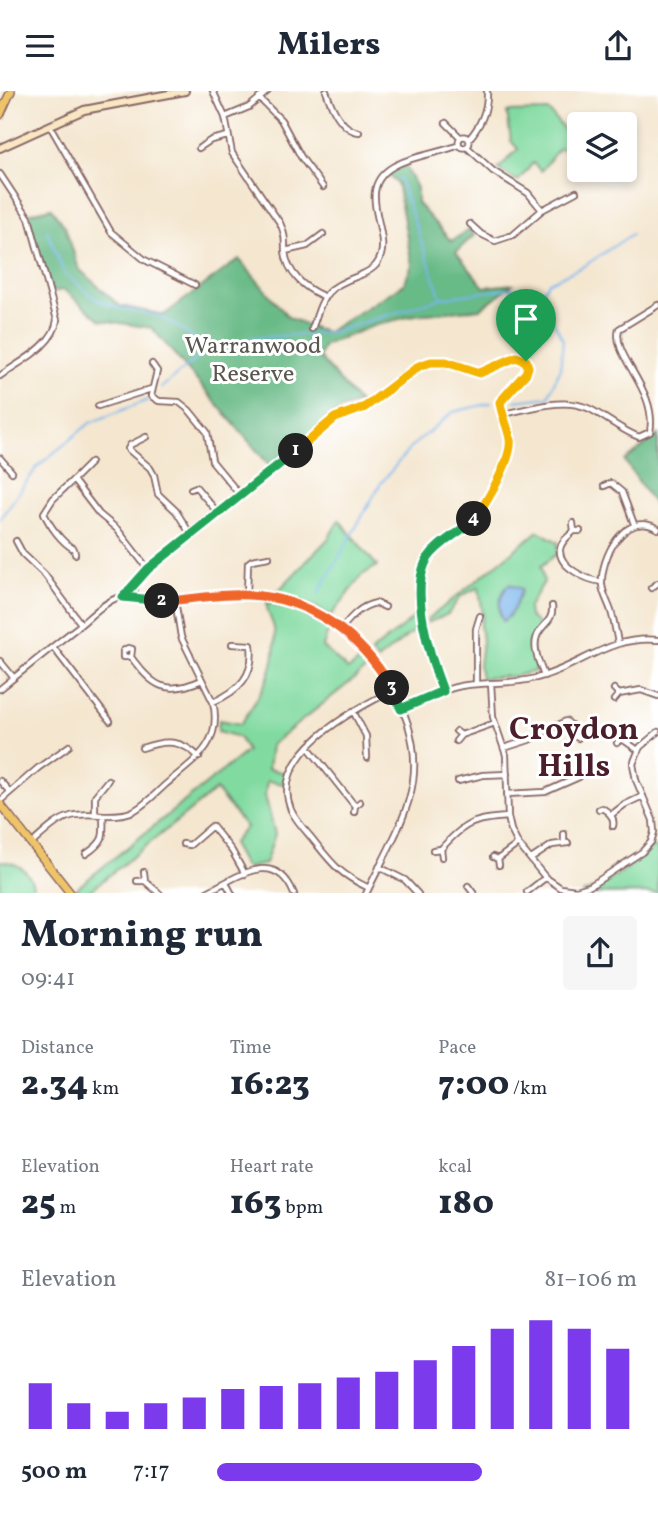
<!DOCTYPE html>
<html lang="en">
<head>
<meta charset="utf-8">
<style>
  :root { --surface:#fff; --page:#f6f6f7; --text:#1f2937; --muted:#747a83; --accent:#7c3aed }
  body { margin:0; font-family:Vollkorn,serif; background:var(--page); color:var(--text); height:100vh; display:flex; flex-direction:column; font-size:26px; white-space:nowrap }
  * { box-sizing:border-box; margin:0 }
  p { font-size:23px; color:var(--muted) }
  .icon { flex:none; width:38px; height:38px; fill:none; stroke:currentColor; stroke-width:2; stroke-linecap:round; stroke-linejoin:round }
  .map { position:relative; height:802px; overflow:hidden }
  .panel { display:flex; flex-direction:column; background:var(--surface); flex:1 }
  .panel>* { flex:none }
  .fabs { position:absolute; left:567px; top:21px; display:grid; gap:14px }
  .fabs a { display:grid; place-items:center; width:70px; height:70px; border-radius:7px; background:var(--surface); box-shadow:0 4px 10px #0003; font-size:35px }
  .pin { position:absolute; display:grid; place-items:center; width:60px; height:60px; color:#fff; margin:-72px -30px; border-radius:50% 50% 50% 0; rotate:-45deg; box-shadow:0 0 7px #0007 }
  .pin .icon { rotate:45deg }
  .km { position:absolute; width:35px; height:35px; margin:-18px; border-radius:50%; background:#222; color:#fff; font-size:19px; line-height:35px; text-align:center }
  .round { display:grid; place-items:center; flex:none; width:74px; height:74px; border-radius:7px; background:var(--page) }
  .overview { display:flex; align-items:center; justify-content:space-between; height:119px; padding:0 21px }
  h1 { font-size:38px; font-weight:800; line-height:52px }
  .metrics { display:grid; grid-template-columns:repeat(3,1fr); gap:10px; height:119px; padding:7px 21px }
  .metrics div { display:grid; align-content:center }
  .metrics b { font-size:35px; font-weight:800 }
  .metrics small { font-size:19px; font-weight:400 }
  .metrics p { font-size:19px }
  .chart { height:196px; padding:14px 21px }
  .chart p { display:flex; justify-content:space-between }
  .chart svg { width:100%; height:126px; margin-top:7px; stroke:var(--accent); stroke-width:6 }
  ul { padding:0 21px; list-style:none; font-size:23px }
  li { display:grid; grid-template-columns:112px 84px 1fr; align-items:center; height:52px }
  li i { height:18px; border-radius:9px; background:var(--accent) }
  header { display:flex; justify-content:space-between; align-items:center; height:91px; padding:0 21px; background:var(--surface); font-size:32px; font-weight:800 }
  .map>svg:first-child { display:block }
  .green { fill:#81daa0; stroke:#667c66; stroke-width:2 }
  .forest { fill:#68ba86; stroke:#596c58; stroke-width:2 }
  .water { fill:#7ab6ec; stroke:#626a8c; stroke-width:2 }
  .lines { fill:none; stroke-linecap:round; stroke-linejoin:round }
  .stream { stroke:#7ab6ec; stroke-width:2 }
  .street-casing { stroke:#866564; stroke-width:8 }
  .secondary-casing { stroke:#866564; stroke-width:10 }
  .primary-casing { stroke:#866564; stroke-width:10 }
  .street { stroke:#fff; stroke-width:4.5 }
  .secondary { stroke:#f9e7c3; stroke-width:6 }
  .primary { stroke:#efc469; stroke-width:7 }
  .split-1-casing { stroke:#fff; stroke-width:14 }
  .split-2-casing { stroke:#fff; stroke-width:14 }
  .split-3-casing { stroke:#fff; stroke-width:14 }
  .split-4-casing { stroke:#fff; stroke-width:14 }
  .split-5-casing { stroke:#fff; stroke-width:14 }
  .split-1 { stroke:#f5b400; stroke-width:9 }
  .split-2 { stroke:#22a559; stroke-width:9 }
  .split-3 { stroke:#f0652b; stroke-width:9 }
  .split-4 { stroke:#22a559; stroke-width:9 }
  .split-5 { stroke:#f5b400; stroke-width:9 }
  .labels { text-anchor:middle; dominant-baseline:central; stroke-width:6; stroke-linejoin:round; paint-order:stroke }
  .park-label { font-size:24px; fill:#5a574e; stroke:#fff }
  .district-label { font-size:32px; font-weight:bold; fill:#4a1f2b; stroke:#fff }
</style>
</head>
<body>
<header><svg class="icon" aria-label="menu" viewBox="0 0 24 24"><path d="M4 6h16M4 12h16M4 18h16"/></svg>Milers<svg class="icon" aria-label="share" viewBox="0 0 24 24"><path d="M12 15V3M7 8l5-5 5 5M5 13v7h14v-7"/></svg></header>
<div class="map">
<svg width="658" height="803" viewBox="0 0 658 803">
  <rect width="100%" height="100%" fill="#fff"/>
  <filter id="ink" filterUnits="userSpaceOnUse"><feTurbulence type="fractalNoise" baseFrequency=".0143" numOctaves="2"/><feDisplacementMap in="SourceGraphic" scale="14" xChannelSelector="R" yChannelSelector="G"/><feConvolveMatrix kernelMatrix="1 2 1 2 8 2 1 2 1" color-interpolation-filters="sRGB"/></filter>
  <filter id="wash" filterUnits="userSpaceOnUse"><feTurbulence type="fractalNoise" baseFrequency=".00686" numOctaves="4" result="noise"/><feDisplacementMap in="SourceGraphic" scale="28" xChannelSelector="R" yChannelSelector="G"/><feGaussianBlur stdDeviation="1.57" result="paint"/><feColorMatrix in="noise" values="0 0 0 0 0 0 0 0 0 0 0 0 0 0 0 0 0 1.4 0 .05"/><feComposite in="paint" operator="in"/></filter>
  <g filter="url(#wash)">
    <rect width="100%" height="100%" fill="#f4e6cf"/>
    <path class="green" d="M549,20l30,37v7l-20,-7 -18,23 -8,-8 -15,18 -20,-12 20,-20 -7,-8 -4,-29z
      M339,429l38,46 -15,9 -31,41 -26,-14 -29,-9 52,-54z
      M538,440l20,11 -1,12 -16,12 3,16 -16,26 1,8 10,9c-13,16 -5,29 -2,46l-22,5 -34,2 -2,-12 3,-25 -2,-16 3,-9 -4,-29 -18,9 -13,18 -20,9 -1,-3z
      M267,511l32,10 30,16 -6,19 25,23 15,-11 6,8 -98,78 -3,24 18,4 -1,11 -18,-3 -2,14 10,39 -10,30 -18,4 -3,-2 -12,-22 14,-17 -30,-37 -129,103h-6l-4,-5 170,-137 -8,-14 -21,-6 1,-11 22,4c21,-33 38,-55 33,-96 -2,-9 -8,-15 -7,-26z
      M416,525l4,10 -43,34 -6,-8z
      M652,756l6,2v44l-76,1c20,-7 56,-31 70,-47z
      M0,770c20,1 33,13 34,32h-34z"/>
    <path class="forest" d="M405,74l12,23v15l34,38 18,-11 5,5 -18,17 28,35 29,-3 -33,25 -65,6 -42,11 -49,19 -5,12 40,46 -18,6 -71,57 -118,-138 -51,-8 -37,-30 -12,2 -25,-78 24,-6 14,19 14,42 41,37 44,9 75,-56 49,58 22,10 17,5 77,-48 8,-19 -15,-82 -9,-8z
      M658,344v89l-4,-2 3,-13 -32,-48z"/>
    <path class="water" d="M509,493l13,5c-5,12 -8,25 -19,32 -7,-11 -3,-27 6,-37z"/>
    <g class="lines">
      <path class="stream" d="M399,87l42,120
        M657,112l1,-4
        M47,140l17,42 33,27 23,8 39,8 24,14 21,17
        M313,242l21,-1 107,-34 73,-10 28,10
        M205,263l47,-16 57,-4
        M161,297l40,-33
        M515,310l33,-4 12,-28 3,-29 -23,-45 9,-13 35,-16 48,-32
        M0,428l38,-53 52,-43 58,-23
        M318,503l63,-111 32,-38 40,-33 38,-9"/>
    </g>
  </g>
  <g filter="url(#ink)">
    <g class="lines">
      <g class="street-casing">
        <path id="street" d="M213,0l12,26 7,36 48,70c5,10 5,17 5,28 2,22 19,37 38,45
          M326,0c5,15 15,39 33,41
          M259,7l22,22 20,37 22,30
          M225,26l24,-10 19,-16
          M446,32l14,14
          M50,35l61,106 34,28 50,25
          M458.5 51a5.5 5.5 0 1 1 11 0a5.5 5.5 0 1 1-11 0Z
          M469,48c12,-14 19,-29 18,-48
          M467,56l26,24 35,22 14,17
          M199,57l12,-8 17,-4
          M0,83l29,44 28,102c-3,26 -38,42 -57,56
          M470,133l11,10 14,7 18,-6 29,-25 34,-18
          M285,160l22,-5 16,-12
          M312,238c12,-34 11,-40 46,-53 7,-3 13,-5 18,-11 23,-29 -29,-77 22,-101 19,-9 42,-11 61,-19
          M152,273l5,7 -6,25 8,5 20,1 10,8 18,22 5,29 28,34
          M98,315l53,-17
          M503,323c27,-5 61,-18 87,-5 17,9 31,21 49,28l11,-5c8,-43 -39,-76 -31,-103l39,-24
          M146,346l-16,8 -2,4 22,19 4,7 4,19 18,17 15,24
          M0,367l12,14
          M73,389l18,-18
          M604,395l7,-3 11,9 12,32
          M191,398l5,-2 22,26
          M573,432l1,8h6
          M574,440c-5,5 -13,10 -14,18 -2,18 27,31 42,33
          M16,450l7,13 22,21 36,49
          M75,463l-1,-5c-12,-6 -25,-24 -30,-36l9,-14 20,-19 26,34 18,15 31,40
          M651,497l7,-5
          M247,504l1,-32 4,-3 17,-3
          M123,506l25,-28 188,-151 29,-11 43,-35 19,-9h25l28,10 32,-15 8,-1 7,5v9l-27,31c1,15 13,31 10,47 -4,23 -28,64 -46,79 -11,10 -28,19 -36,32 -19,31 3,100 15,131
          M133,506l4,-16
          M341,538c10,-12 19,-23 35,-26l9,4
          M618,552c-2,-11 -4,-22 -7,-32 -3,-9 -8,-17 -9,-26 -2,-27 23,-76 56,-56
          M53,556l57,74
          M131,566l1,-8 -4,-1 -5,3v6h8c22,30 35,39 71,23
          M0,570l14,17
          M544,585c-4,-12 -12,-27 -7,-40 5,-12 17,-15 15,-30
          M491,592l2,34 13,38 2,62 3,13 7,14 27,33 16,11 15,2 14,-4 52,-34 9,-10 3,-10 -1,-12 -17,-40 -3,-16 7,-17 18,-15
          M476,593v-55l4,-13
          M0,598c26,-21 52,-42 79,-63 11,-9 24,-23 38,-28 14,-4 28,2 42,3 11,0 21,-1 32,-2 31,-3 63,-8 94,2 72,20 139,104 128,180 -5,37 -31,79 -47,113
          M619,603l22,-4 17,6
          M614,609l5,-6 -5,-5
          M213,611c26,-11 42,-27 38,-57l-19,-1
          M401,618c21,-9 43,-21 66,-24 23,-3 47,-1 69,-7 45,-11 72,-43 122,-38
          M353,620l13,25 1,22
          M456,640l5,4 -5,6
          M461,644l34,-12
          M622,648l16,11
          M617,652l5,-4 -3,-7
          M308,656l47,59
          M142,657c23,-8 39,-9 57,9
          M504,657l25,-8 37,-19 5,4 3,11 4,2
          M0,690l10,11
          M458,690l25,-6 24,-1
          M507,703l38,-2 34,-15
          M0,710l38,-33 31,-22
          M599,718l3,-1c7,4 13,10 11,18
          M354,721l1,-6 5,-4
          M95,723v-18l13,-16
          M611,724l13,-10 19,-9
          M564,752v-9
          M31,753c12,-10 25,-24 40,-28 20,-5 41,3 60,-4 12,-5 24,-18 34,-27 28,-24 58,-40 48,-83l-32,-65 -6,-37
          M183,753l7,1 22,-19 20,25 13,23
          M441,758c23,-26 32,-30 67,-32
          M433,759l8,-1 1,8
          M86,763c19,-13 18,-17 17,-39
          M493,766l5,2 1,6
          M498,768l20,-15
          M531,768l21,-14 16,-2
          M379,776l26,13 13,14
          M137,790h8l-1,-9
          M145,790l15,13
          M226,792l6,11
          M468,795l6,8
          M369,797c-32,-15 -38,-26 -59,-52 -7,-8 -15,-17 -19,-26 -23,-56 63,-100 102,-120
          M527,801l18,-14
          M203,803c32,-15 72,-48 91,0"/>
      </g>
      <g class="secondary-casing">
        <path id="secondary" d="M0,57l84,-38 101,-19"/>
      </g>
      <g class="primary-casing">
        <path id="primary" d="M0,24l11,-24
          M0,713l71,90"/>
      </g>
      <use href="#street" class="street"/>
      <use href="#secondary" class="secondary"/>
      <use href="#primary" class="primary"/>
    </g>
  </g>
  <g class="lines" filter="url(#ink)">
    <g class="split-1-casing">
      <path id="split-1" d="M296,360l39,-33 30,-11 54,-41 12,-4h15l34,11 36,-16 10,4"/>
    </g>
    <g class="split-2-casing">
      <path id="split-2" d="M162,510l-39,-4 25,-28 148,-118"/>
    </g>
    <g class="split-3-casing">
      <path id="split-3" d="M162,510c29,-1 58,-8 86,-6 62,2 113,41 144,93"/>
    </g>
    <g class="split-4-casing">
      <path id="split-4" d="M392,597l9,21 42,-18c-12,-31 -35,-102 -15,-133 11,-16 32,-25 46,-39"/>
    </g>
    <g class="split-5-casing">
      <path id="split-5" d="M474,428c12,-15 39,-61 36,-80 -2,-13 -9,-25 -10,-37l26,-29 2,-6 -2,-6"/>
    </g>
    <use href="#split-1" class="split-1"/>
    <use href="#split-2" class="split-2"/>
    <use href="#split-3" class="split-3"/>
    <use href="#split-4" class="split-4"/>
    <use href="#split-5" class="split-5"/>
  </g>
  <g class="labels">
    <g class="park-label">
      <text x="253" y="256">Warranwood<tspan x="253" dy="28">Reserve</tspan></text>
    </g>
    <g class="district-label">
      <text x="574" y="640">Croydon<tspan x="574" dy="37">Hills</tspan></text>
    </g>
  </g>
</svg>
<div class="fabs">
<a><svg class="icon" aria-label="layers" viewBox="0 0 24 24"><path d="M12 4l9 5-9 5-9-5zM3 14l9 5 9-5"/></svg></a>
</div>
<div class="pin" style="left:526px;top:270px;background:#1e9e55"><svg class="icon" aria-label="arrive" viewBox="0 0 24 24"><path d="M6 21V4h12l-3 4 3 4H6"/></svg></div>
<b class="km" style="left:296px;top:360px">1</b>
<b class="km" style="left:162px;top:510px">2</b>
<b class="km" style="left:392px;top:597px">3</b>
<b class="km" style="left:474px;top:428px">4</b>
</div>
<section class="panel">
<div class="overview"><div><h1>Morning run</h1><p>09:41</p></div><a class="round"><svg class="icon" aria-label="share" viewBox="0 0 24 24"><path d="M12 15V3M7 8l5-5 5 5M5 13v7h14v-7"/></svg></a></div>
<div class="metrics">
<div><p>Distance</p><b>2.34<small> km</small></b></div>
<div><p>Time</p><b>16:23</b></div>
<div><p>Pace</p><b>7:00<small> /km</small></b></div>
</div>
<div class="metrics">
<div><p>Elevation</p><b>25<small> m</small></b></div>
<div><p>Heart rate</p><b>163<small> bpm</small></b></div>
<div><p>kcal</p><b>180</b></div>
</div>
<div class="chart"><p><span>Elevation</span>81–106 m</p>
<svg viewBox="0 0 160 44" preserveAspectRatio="none"><path d="M5 44V28M15 44V35M25 44V38M35 44V35M45 44V33M55 44V30M65 44V29M75 44V28M85 44V26M95 44V24M105 44V20M115 44V15M125 44V9M135 44V6M145 44V9M155 44V16"/></svg>
</div>
<ul>
<li><b>500 m</b>7:17<i style="width:63%"></i></li>
</ul>
</section>
</body>
</html>
